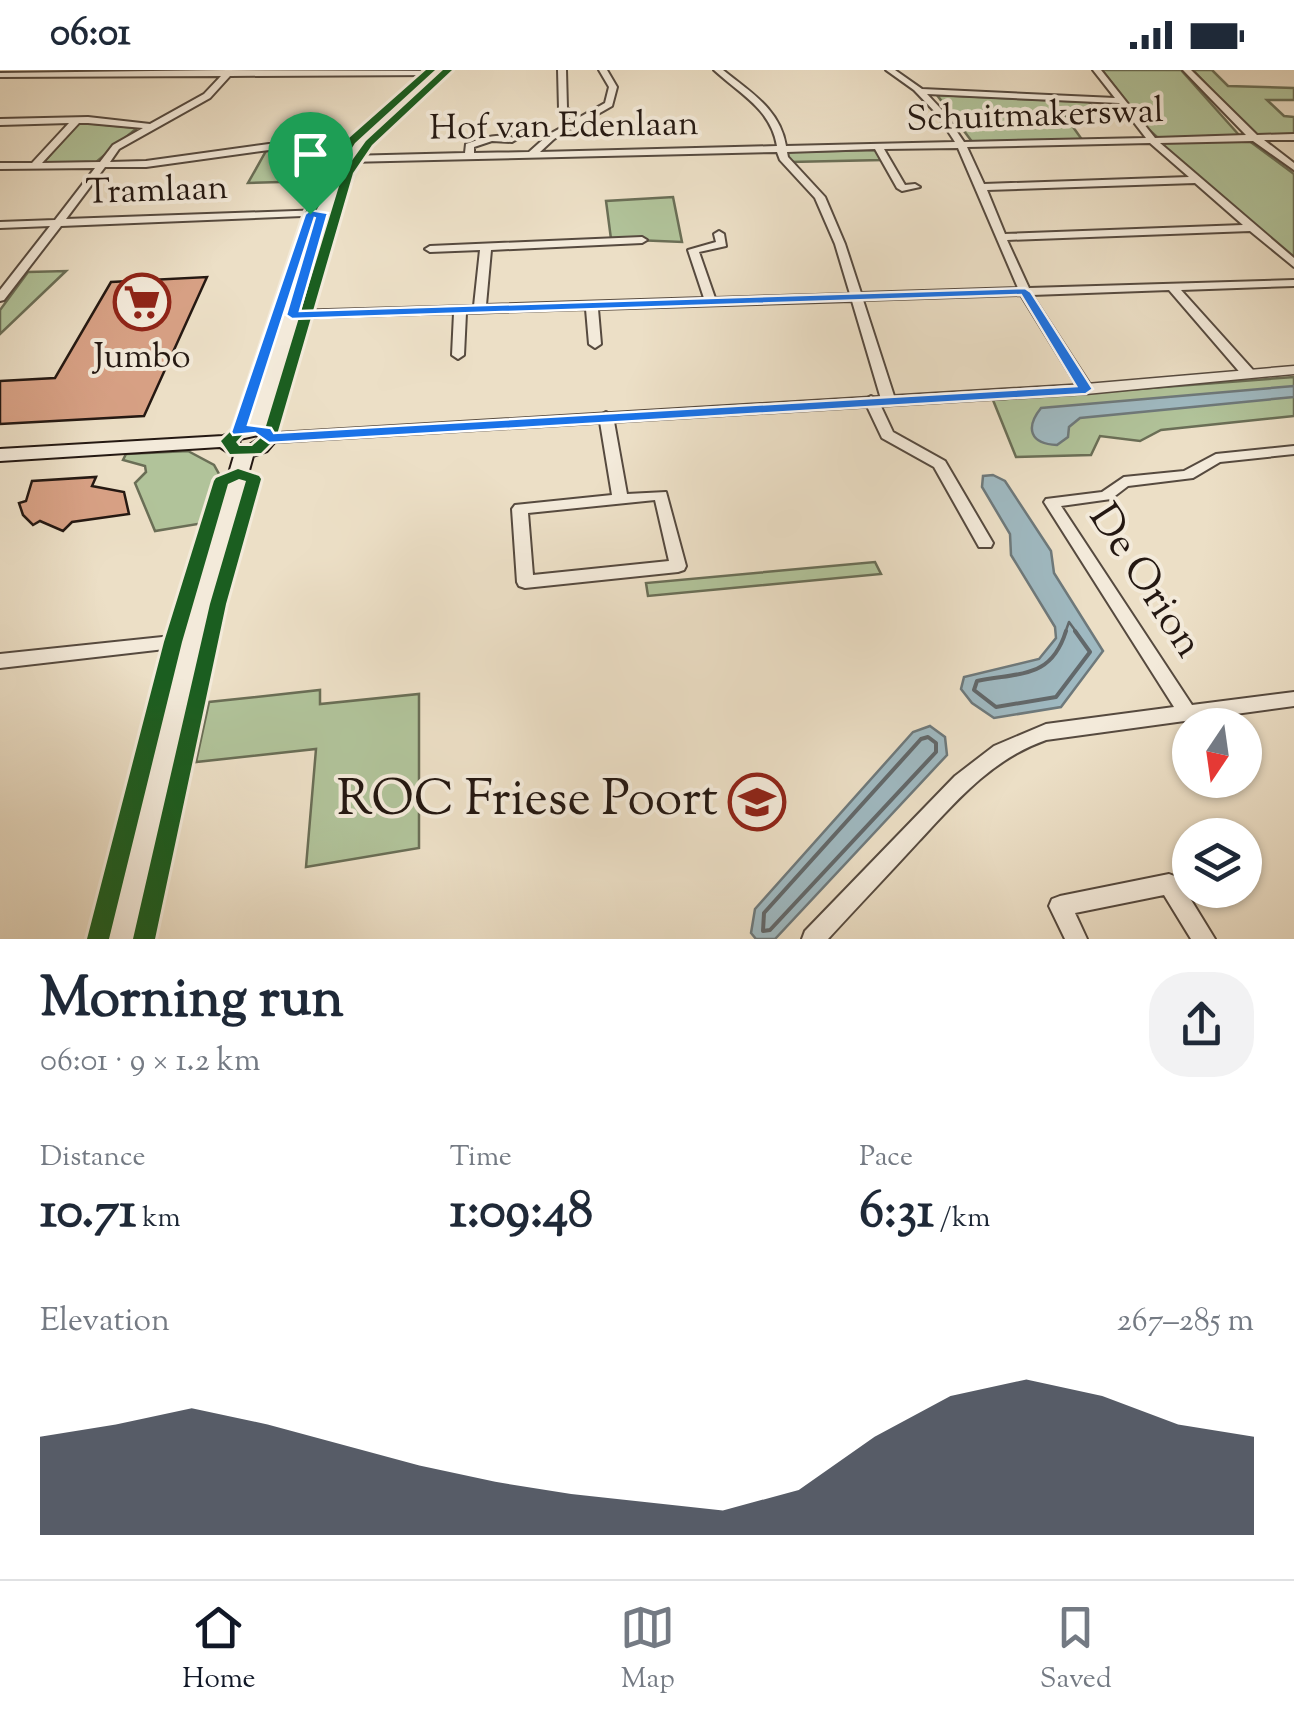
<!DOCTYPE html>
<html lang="en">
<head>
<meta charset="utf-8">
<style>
  :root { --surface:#fff; --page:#f2f2f3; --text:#1f2937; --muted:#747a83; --line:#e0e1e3; --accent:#111827 }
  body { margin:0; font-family:"Sorts Mill Goudy",serif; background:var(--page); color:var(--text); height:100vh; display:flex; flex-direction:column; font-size:38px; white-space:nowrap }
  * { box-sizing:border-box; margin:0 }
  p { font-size:32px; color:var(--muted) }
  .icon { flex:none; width:55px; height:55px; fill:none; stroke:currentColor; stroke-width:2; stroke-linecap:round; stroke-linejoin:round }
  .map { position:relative; height:869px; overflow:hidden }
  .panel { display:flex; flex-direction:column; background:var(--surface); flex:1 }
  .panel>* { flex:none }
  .needle { width:65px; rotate:193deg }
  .tools { position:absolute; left:1172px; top:638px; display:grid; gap:20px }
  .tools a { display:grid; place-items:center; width:90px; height:90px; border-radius:50%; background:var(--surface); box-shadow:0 2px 8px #0004; font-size:50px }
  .pin { position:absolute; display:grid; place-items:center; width:85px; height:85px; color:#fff; margin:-102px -42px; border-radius:50% 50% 50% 0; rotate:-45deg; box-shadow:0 0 10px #0007 }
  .pin .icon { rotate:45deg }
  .round { display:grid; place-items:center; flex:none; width:105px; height:105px; border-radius:40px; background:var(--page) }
  .headline { display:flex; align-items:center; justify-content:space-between; height:170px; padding:0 40px }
  h1 { font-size:55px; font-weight:700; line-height:75px }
  .figures { display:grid; grid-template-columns:repeat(3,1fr); gap:15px; height:170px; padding:10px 40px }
  .figures div { display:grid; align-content:center }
  .figures b { font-size:50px; font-weight:700 }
  .figures small { font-size:28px; font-weight:400 }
  .figures p { font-size:28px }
  .chart { height:280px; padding:20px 40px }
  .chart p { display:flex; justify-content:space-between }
  .chart svg { width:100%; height:180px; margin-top:10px; fill:var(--accent); opacity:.7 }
  .status { display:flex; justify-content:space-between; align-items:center; height:70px; padding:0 50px; background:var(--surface); direction:ltr }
  .status svg { height:28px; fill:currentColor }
  .menu { display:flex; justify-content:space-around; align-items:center; height:140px; border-top:2px solid var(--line); background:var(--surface); font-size:28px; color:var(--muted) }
  .menu a { display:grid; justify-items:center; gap:5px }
  .menu .on { color:var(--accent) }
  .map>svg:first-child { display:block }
  .green { fill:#b1c39a; stroke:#6a6e56; stroke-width:2.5 }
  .water { fill:#9fb9c1; stroke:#6e797b; stroke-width:2.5 }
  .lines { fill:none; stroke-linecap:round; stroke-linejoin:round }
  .shore-far1 { stroke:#62686a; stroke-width:2.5 }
  .shore { stroke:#62686a; stroke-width:4 }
  .building { fill:#d8a185; stroke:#241812; stroke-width:2.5 }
  .minor-casing { stroke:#564a3f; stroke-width:4 }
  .tertiary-casing { stroke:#564a3f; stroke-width:3 }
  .secondary-casing { stroke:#241812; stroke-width:4 }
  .minor { fill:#f3eada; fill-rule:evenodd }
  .tertiary { fill:#f3eada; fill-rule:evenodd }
  .secondary { fill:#f3eada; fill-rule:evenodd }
  .cycleway-casing { stroke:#f3eada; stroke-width:6 }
  .cycleway { fill:#1b5e20; fill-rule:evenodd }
  .route { fill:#1a73e8; stroke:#fff; stroke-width:2.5; fill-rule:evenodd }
  .labels { text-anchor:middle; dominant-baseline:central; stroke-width:8; stroke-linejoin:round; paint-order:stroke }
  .far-street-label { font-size:35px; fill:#241812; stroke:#f3eada }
  .far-poi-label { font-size:35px; fill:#241812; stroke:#f3eada }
  .street-label { font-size:42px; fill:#241812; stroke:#f3eada }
  .near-poi-label { font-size:50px; fill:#241812; stroke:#f3eada; text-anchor:end }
</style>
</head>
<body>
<div class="status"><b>06:01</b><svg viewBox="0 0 49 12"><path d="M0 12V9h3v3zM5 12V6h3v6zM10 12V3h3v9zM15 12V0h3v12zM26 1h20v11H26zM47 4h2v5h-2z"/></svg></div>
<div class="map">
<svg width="1294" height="869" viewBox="0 0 1294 869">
  <rect width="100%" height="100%" fill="#ecdfc6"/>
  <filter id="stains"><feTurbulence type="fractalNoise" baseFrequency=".002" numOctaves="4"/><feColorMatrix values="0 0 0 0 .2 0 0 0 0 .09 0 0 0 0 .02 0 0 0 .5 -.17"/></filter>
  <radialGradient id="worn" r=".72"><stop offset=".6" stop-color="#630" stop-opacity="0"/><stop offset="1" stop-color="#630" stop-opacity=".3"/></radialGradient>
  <path class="green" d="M1102,0h79l58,65 -81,3 -12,-11z
    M1193,0h19l16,16 66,2v12h-27l17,16 10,1v18h-40z
    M937,25l152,7 6,9 -34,-1 22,31 -110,2z
    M85,53l52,5 -42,35 -51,-1 34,-38z
    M1248,70l46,34v86l-136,-117z
    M877,80l5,10 -92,2 -5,-10z
    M266,81l68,-1 5,2 -22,29 -69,2z
    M673,127l9,45 -71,-3 -5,-38z
    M66,201l-66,63v-24l28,-38z
    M1294,307v39l-133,14 -21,11 -40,-5 -9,19 -75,2 -23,-57z
    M188,381l26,14 5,9 -15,49 -49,8 -20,-48 11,-11 -1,-6 -22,-6 3,-6z
    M875,492l6,12 -233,22 -2,-13z
    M320,620v14l99,-10v154l-113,19 10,-118 -120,13 13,-60z"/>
  <path class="water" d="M1294,316v11l-214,21 -11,9 -1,10 -11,8c-27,-1 -32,-17 -16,-37z
    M993,405l12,6 46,70 3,22 49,78 -42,56 -67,11 -22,-15 -11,-14 3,-12 75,-18 17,-21 -1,-11 -44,-72 -1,-21 -28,-47 1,-11z
    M930,656l15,11 2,18 -172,184h-19l-5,-6 4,-24 158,-177z"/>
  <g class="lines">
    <path class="shore-far1" d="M1065,563l4,-11 8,11"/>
    <path class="shore" d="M1066,561c-15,48 -45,41 -89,50l-3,9 22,17 60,-10 34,-45 -15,-21
      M928,667l8,6v9l-166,178 -7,1 1,-18 157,-174z"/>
  </g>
  <path class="building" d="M207,207l-63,139 -144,8v-43l55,-3 56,-96z
    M96,407l-4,9 32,6 5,22 -57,8 -9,9 -23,-10 -7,4 -10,-10 -4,-12 7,-2 6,-20z"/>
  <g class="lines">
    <g class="minor-casing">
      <path id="minor" d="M228,0l208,1 4,2 -4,2 -206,1 -20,22 -91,51 -9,13 36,-1 123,-17 88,-1 5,3 -5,3 -88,1 -123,17h-41l-39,52 257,-9 5,3 -1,2 -266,11 -57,74 -4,1v-11l50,-64 -50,2v-6l55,-2 40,-52 -95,1v-6h32l37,-40 -69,2v-6l88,-2 62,7 54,-30 17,-18 -221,1v-4zM79,53h9l55,5 -30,17 -13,17 -58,1z
        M558,0h8l1,38 13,9 25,-14 4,-16 -10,-17h8l10,17 -5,19 -58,33 -14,13 237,-6c-6,-37 -37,-52 -63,-76h9c27,22 57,39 63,76l169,-4 -19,-29 -22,-23 -28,-20h9l27,19 193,9 -22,-28h8l54,68 91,-3 -63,-65h8l66,65 37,-1v6h-30l30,23v7l-41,-29 -93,2 134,115v9l-44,-36 -243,9 22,48 265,-8v6l-113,4 72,80 1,3 -6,4 -5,-1 -74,-86 -137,5 61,94 -7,4 -7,-4 -58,-94 -158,5 32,99 -7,4 -7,-4 -29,-98 -254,8 3,35 -6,4 -6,-4 -3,-35 -120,4 -2,42 -6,4 -6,-4 2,-42 -166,5 -2,-3 6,-4 182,-5 6,-56 -50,2 -5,-3 5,-3 212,-9 5,3 -5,3 -151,7 -5,55 218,-7 -16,-48 28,-8 -2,-8 5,-3 5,3 2,12 -27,6 16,46 135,-4 -15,-50 -20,-46 -35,-38 -3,-8 -430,10 -5,-3 5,-3 118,-3 1,-9c17,-6 33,-12 51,-5l-5,3 -20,-1 -18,6v6l55,-1 19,-17 25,-14 -14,-12zM927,24l192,9 27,35 -182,4 -22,-32zM1150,73l39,34 -205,7 -17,-37zM958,78l60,140 -157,5 -16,-49 -20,-47 -37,-40 -1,-5 88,-3 22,39 5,3 18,-4 -5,-3 -10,1 -21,-36zM1195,113l48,42 -238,9 -18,-44z
        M871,326l7,4 15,32 52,29 48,82 -2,4h-12l-45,-80 -52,-29 -18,-38z
        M606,342l7,4 14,78 39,-2 20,74 -2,4 -6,2 -153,16 -6,-2 -2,-4 -5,-73 3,-4 97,-10 -13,-79zM655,430l14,61 -136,14 -5,-62z
        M1294,376v8l-74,8 -27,16 -65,8 -17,13 -50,7 131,199 102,-13v14l-248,34c-54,19 -89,60 -127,101 -30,33 -61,65 -91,98h-26l3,-8 150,-155 39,-30 52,-22 128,-17 -130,-205 2,-3 56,-7 22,-15 60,-6 32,-17z
        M191,564l6,1 3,5 -3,5 -6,1 -191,22v-14z
        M1169,804l8,3 38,62h-24l-27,-44 -89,18 12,26h-22l-16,-33 3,-7 8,-3z"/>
    </g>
    <g class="tertiary-casing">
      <path id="tertiary" d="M434,0h10l-83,78 -22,34 -75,246 -8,5 -6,-2 -2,-3 79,-246 26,-38z
        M1294,296v8l-208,20 -817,49 -8,-5 8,-5 817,-49z"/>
    </g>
    <g class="secondary-casing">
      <path id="secondary" d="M256,352l17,5 5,11 -11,13 -14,5 -51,184 -68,299h-30l76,-299 54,-184 -14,-9 -220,14v-12l223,-13zM258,365l1,4 -11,7 -9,-1 1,-6z"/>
    </g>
    <use href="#minor" class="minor"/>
    <use href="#tertiary" class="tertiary"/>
    <use href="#secondary" class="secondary"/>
    <g class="cycleway-casing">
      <path id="cycleway" d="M426,0h9l-80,73 -21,34 -19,36 -65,207 -4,11 -10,11 3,4h13l11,-10 80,-263 23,-32 77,-71h9l-80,75 -19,28 -77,265 -15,15 -31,1 -9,-13 12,-12 72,-216 19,-36 24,-38z
        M238,399l21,7 2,3 -35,125 -71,335h-22l77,-335 36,-123 -7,-2 -11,5 -46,158 -73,297h-22l77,-297 50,-161 2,-3z"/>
    </g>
    <use href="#cycleway" class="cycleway"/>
  </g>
  <path class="route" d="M310,140l18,3 -28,98 725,-23 6,4 62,97 -7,5 -817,49 -14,-10 -22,2 -2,-3 74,-218zM315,147l-29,98 6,4 729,-24 55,91 -802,47 -3,-5 -23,-3z"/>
  <defs>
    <g id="supermarket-ring" transform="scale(2.875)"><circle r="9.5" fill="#f3eada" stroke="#8f2418" stroke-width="1.5"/><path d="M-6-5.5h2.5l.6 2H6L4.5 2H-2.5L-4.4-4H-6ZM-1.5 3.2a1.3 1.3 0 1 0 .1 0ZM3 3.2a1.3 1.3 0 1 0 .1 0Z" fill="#8f2418"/></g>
    <g id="university-ring" transform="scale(2.875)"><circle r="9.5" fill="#f3eada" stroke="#8f2418" stroke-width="1.5"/><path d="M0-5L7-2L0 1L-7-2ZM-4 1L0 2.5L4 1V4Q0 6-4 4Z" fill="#8f2418"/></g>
  </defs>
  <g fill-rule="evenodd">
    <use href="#supermarket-ring" x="142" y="232"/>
    <use href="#university-ring" x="757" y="732"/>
  </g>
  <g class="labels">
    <g class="far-street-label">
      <text transform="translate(1035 47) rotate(-2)">Schuitmakerswal</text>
      <text transform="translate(564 58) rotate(-1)">Hof van Edenlaan</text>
      <text transform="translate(157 122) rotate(-2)">Tramlaan</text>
    </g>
    <g class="far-poi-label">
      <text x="142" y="288">Jumbo</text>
    </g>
    <g class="street-label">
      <text transform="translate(1144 512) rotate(57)">De Orion</text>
    </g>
    <g class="near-poi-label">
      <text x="718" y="732">ROC Friese Poort</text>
    </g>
  </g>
  <rect width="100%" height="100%" filter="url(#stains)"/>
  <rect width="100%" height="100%" fill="url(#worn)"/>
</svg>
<div class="tools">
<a><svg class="needle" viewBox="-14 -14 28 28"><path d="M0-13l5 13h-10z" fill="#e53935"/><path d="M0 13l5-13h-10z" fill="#747a83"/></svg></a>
<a><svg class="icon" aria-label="layers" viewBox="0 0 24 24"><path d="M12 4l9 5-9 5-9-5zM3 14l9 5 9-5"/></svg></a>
</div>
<div class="pin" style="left:310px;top:144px;background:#1e9e55"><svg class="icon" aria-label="arrive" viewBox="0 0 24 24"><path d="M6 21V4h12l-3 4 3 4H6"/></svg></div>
</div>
<section class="panel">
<div class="headline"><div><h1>Morning run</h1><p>06:01 · 9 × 1.2 km</p></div><a class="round"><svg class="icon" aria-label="share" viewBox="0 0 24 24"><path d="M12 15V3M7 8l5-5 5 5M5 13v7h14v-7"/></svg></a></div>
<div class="figures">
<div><p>Distance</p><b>10.71<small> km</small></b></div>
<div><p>Time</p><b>1:09:48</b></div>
<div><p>Pace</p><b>6:31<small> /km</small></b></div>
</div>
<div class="chart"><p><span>Elevation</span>267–285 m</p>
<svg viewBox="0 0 160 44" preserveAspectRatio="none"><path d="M0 44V20L10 17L20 13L30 17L40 22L50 27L60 31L70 34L80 36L90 38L100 33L110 20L120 10L130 6L140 10L150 17L160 20V44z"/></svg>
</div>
</section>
<nav class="menu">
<a class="on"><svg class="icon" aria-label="home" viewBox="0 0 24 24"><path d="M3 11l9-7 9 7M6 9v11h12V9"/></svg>Home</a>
<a><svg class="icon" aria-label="map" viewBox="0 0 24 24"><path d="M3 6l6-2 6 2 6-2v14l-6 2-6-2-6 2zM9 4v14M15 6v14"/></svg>Map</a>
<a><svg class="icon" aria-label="saved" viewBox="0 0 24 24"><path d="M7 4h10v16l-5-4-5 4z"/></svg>Saved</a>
</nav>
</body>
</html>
